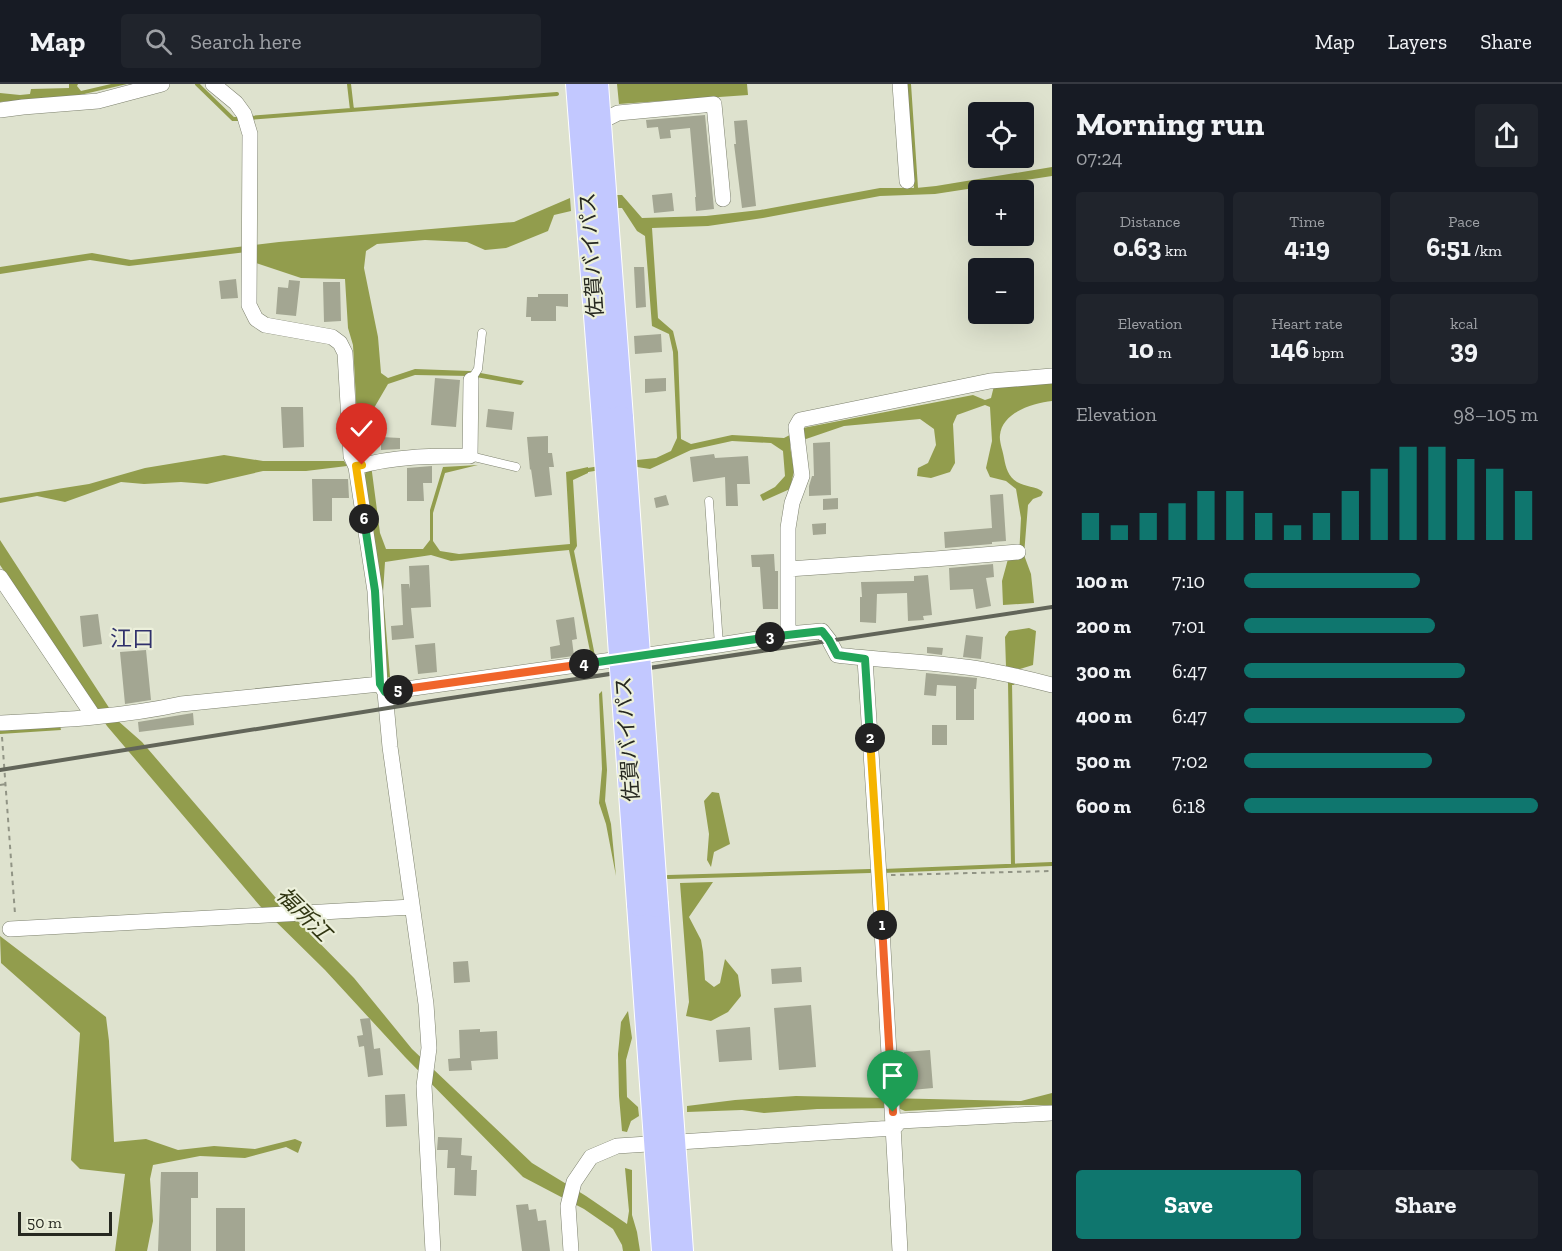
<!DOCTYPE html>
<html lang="en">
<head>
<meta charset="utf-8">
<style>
  :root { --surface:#171b24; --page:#20242c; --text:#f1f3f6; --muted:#9ea1a6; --line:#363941; --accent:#0f766e }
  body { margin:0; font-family:"Zilla Slab","Noto Sans JP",serif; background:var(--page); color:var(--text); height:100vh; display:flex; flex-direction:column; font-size:22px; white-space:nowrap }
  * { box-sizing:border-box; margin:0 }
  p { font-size:20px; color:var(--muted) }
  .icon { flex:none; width:33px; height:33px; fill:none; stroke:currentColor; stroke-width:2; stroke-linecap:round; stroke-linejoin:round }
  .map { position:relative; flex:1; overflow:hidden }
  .panel { display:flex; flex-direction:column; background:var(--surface); width:510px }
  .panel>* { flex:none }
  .fabs { position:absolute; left:968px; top:18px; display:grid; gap:12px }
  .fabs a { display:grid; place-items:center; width:66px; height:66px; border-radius:6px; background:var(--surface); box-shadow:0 6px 24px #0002; font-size:30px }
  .scale { position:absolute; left:18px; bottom:15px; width:94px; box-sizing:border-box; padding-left:6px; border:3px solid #262820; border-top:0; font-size:16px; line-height:21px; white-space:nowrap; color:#262820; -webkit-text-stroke:4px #ecf0db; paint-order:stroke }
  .pin { position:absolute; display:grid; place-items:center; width:51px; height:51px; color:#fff; margin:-62px -26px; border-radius:50% 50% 50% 0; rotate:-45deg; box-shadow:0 0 6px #0007 }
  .pin .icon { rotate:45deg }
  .km { position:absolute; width:30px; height:30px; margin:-15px; border-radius:50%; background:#222; color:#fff; font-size:16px; line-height:30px; text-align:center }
  .round { display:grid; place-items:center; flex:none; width:63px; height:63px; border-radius:6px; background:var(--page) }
  .head { display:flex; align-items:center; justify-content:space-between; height:102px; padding:0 24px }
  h1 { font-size:33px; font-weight:700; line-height:45px }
  .metrics { display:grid; grid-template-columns:repeat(3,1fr); gap:9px; height:102px; padding:6px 24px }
  .metrics div { display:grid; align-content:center; border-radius:6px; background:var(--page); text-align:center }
  .metrics b { font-size:26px; font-weight:700 }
  .metrics small { font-size:16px; font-weight:400 }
  .metrics p { font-size:16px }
  .chart { height:168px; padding:12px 24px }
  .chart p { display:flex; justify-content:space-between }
  .chart svg { width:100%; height:108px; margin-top:6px; stroke:var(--accent); stroke-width:6 }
  .primary-button { display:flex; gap:12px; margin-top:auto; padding:12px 24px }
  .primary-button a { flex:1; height:69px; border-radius:6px; background:var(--accent); color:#fff; font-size:24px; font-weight:700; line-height:69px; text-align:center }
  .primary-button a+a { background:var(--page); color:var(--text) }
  ul { padding:0 24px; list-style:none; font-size:20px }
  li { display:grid; grid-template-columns:96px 72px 1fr; align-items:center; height:45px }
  li i { height:15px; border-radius:8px; background:var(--accent) }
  header { display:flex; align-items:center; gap:36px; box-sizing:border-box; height:84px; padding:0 30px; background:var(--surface); border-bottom:2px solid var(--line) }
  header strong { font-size:28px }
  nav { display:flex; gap:33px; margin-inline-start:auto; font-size:21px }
  .search { width:420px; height:54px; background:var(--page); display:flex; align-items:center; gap:15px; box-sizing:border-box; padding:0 21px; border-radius:6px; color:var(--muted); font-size:22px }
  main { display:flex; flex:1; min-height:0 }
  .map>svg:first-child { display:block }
  .water { fill:#929d4d }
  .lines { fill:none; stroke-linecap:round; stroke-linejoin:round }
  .stream { stroke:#929d4d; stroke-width:4 }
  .building { fill:#a3a692 }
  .service-casing { stroke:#7d816e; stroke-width:9 }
  .minor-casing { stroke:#7d816e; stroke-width:16 }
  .trunk-casing { stroke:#fff; stroke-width:26 }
  .path { stroke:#919485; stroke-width:2; stroke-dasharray:4.5 4.5; stroke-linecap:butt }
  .service { stroke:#fff; stroke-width:8 }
  .minor { stroke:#fff; stroke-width:15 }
  .trunk { stroke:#c2c8ff; stroke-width:24 }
  .rail { stroke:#626559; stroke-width:4 }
  .trunk-bridge-casing { stroke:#fff; stroke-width:26; stroke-linecap:butt }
  .trunk-bridge { stroke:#c2c8ff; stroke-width:24 }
  .split-1-casing { stroke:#fff; stroke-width:12 }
  .split-2-casing { stroke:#fff; stroke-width:12 }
  .split-3-casing { stroke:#fff; stroke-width:12 }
  .split-4-casing { stroke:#fff; stroke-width:12 }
  .split-5-casing { stroke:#fff; stroke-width:12 }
  .split-6-casing { stroke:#fff; stroke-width:12 }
  .split-7-casing { stroke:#fff; stroke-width:12 }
  .split-1 { stroke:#f0652b; stroke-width:8 }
  .split-2 { stroke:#f5b400; stroke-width:8 }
  .split-3 { stroke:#22a559; stroke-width:8 }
  .split-4 { stroke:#22a559; stroke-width:8 }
  .split-5 { stroke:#f0652b; stroke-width:8 }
  .split-6 { stroke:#22a559; stroke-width:8 }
  .split-7 { stroke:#f5b400; stroke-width:8 }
  .labels { text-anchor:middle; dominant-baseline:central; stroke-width:4.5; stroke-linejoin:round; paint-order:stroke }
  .street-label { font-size:21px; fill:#262820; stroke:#ecf0db }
  .neighbourhood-label { font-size:22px; fill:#2f306b; stroke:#ecf0db }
  .water-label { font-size:22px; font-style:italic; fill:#313613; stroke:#ecf0db }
</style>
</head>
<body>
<header>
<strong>Map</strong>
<div class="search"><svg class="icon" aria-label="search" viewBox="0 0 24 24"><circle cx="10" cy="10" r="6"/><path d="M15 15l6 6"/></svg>Search here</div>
<nav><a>Map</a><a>Layers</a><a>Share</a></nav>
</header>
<main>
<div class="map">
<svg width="1052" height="1167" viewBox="0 0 1052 1167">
  <rect width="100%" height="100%" fill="#dee2ce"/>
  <path class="water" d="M69,0h9l-1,2 4,5 30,-7h16l-47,11 -80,7v-9l20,2 10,-1 1,-5 38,-1z
    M617,0h130l1,11 -129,9z
    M1052,83v9l-117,18 -55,2 -117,22 -55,8 -56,2 6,90 15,13 5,21 3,87 10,5 41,-9 52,3 19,-10 170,-33 12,5 6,-2 3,-12 58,-4v19c-18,2 -50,11 -52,34 -1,7 3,16 4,23 2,10 4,18 13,24 8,5 19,4 26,10l-2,4 -8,3 -5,6 -4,50 7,19 3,29 -31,2 -1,-24 6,-22 11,-2 2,-39 -5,-29 -10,-8 -16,-4 -4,-9 6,-27 -2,-34 -5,-2 -28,10 -4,9 2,39 -5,9 -19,6 -14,-2 1,-8 10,-5 8,-18 -2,-16 -14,-10 -76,7 -38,13 -4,-2 -9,2 -3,7 4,25 -4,18 -27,12 -3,-6 15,-8 10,-11 -2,-25 -12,-8 -39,-2 -41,9 -41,19 -13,-2v-7l19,-2 15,-7 6,-13 -4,-86 -4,-18 -17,-8 -7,-90 -8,-5 -15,-23h-4l-1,-13h5l20,23 64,-2 54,-6 120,-22h36l20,-2z
    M570,114l1,13 -17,4 -6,16 -42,17 -21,2 -18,-8 -42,-2 -48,4 -11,7 -2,17 14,69 3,36 7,5 27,-9 55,2 54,10 -3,4 -51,-9 -55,-1 -27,9 -14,24 -4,49 10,76 6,16h37l7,-9v-30l13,-43 35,-2 -33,8 -12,40v28l7,10 19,3 111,-10 -4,-72 22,-5v6l-15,7 4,66 -3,5 21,105h-4l-22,-106 -118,11 -20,-6 -46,7 -2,31 7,84 -5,1 -22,-195 4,-16 -2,-8 -6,-4 -6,-110 -5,-17 -3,-49 -44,-1 -45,-15 -1,-12 -126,15 -39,-6 -90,14v-7l92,-14 39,7 148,-18 235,-20z
    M224,371l39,6h81l3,5 -41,5h-43l-56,13 -26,-2 -37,2 -23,-2 -56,20 -28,-6 -37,7v-5l89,-14 56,-16z
    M0,456l117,180 25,22 140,163 72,73 58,71 120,114 54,33 41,28 2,-13 -4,-43 7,2v45l5,17 3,19h-17l-1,-6 -9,-16 -29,-20 -61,-32 -118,-120 -80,-87 -65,-64 -153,-180 -107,-161z
    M1029,544l7,3 -3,34 -13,4 -14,-2 -1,-30 4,-6z
    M602,607l5,79 -2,31 6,23 5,52 -10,-52 -7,-21 3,-34 -3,-75z
    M60,641l1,5 -61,4v-3z
    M712,708l7,1 11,51 -16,8 -3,15 -4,-7 2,-26 -5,-33z
    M713,798l-24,35 12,23 2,12 2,28 9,7 6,-4 5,-24 13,16 3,21 -13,16 -17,9 -25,-5 3,-14 -9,-119z
    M0,852l106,81 3,24 5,101 32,-3 32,11 36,-4 41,3 40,-10 7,3 -4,11 -12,-6 -41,11 -45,-2 -47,9 -3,14 3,42 -6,30h-32l10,-77 -45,-5 -9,-9 9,-127 -79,-70z
    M628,927l4,27 -6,22 1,37 11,10 1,9 -8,5 -4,11 -5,-1 -3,-35 -1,-42 3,-32z
    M1052,1009v12h-36l-111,6 -7,-3 -81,1 -53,4 -22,-3 -55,2v-6l48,-6 61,-4 225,5z"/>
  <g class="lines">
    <path class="stream" d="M197,0l36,35h9
      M349,0l3,26
      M909,0l7,104
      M249,34l308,-24
      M588,386l12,-2
      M1013,781l-3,-183 3,1
      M883,787l169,-7
      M668,793l202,-6"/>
  </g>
  <path class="building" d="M705,31l9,94 -18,2 -1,-14h1l-6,-69 -20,2 1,8 -11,1 -2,-12 -11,1 -1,-8z
    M747,36l9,86 -14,2 -8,-64h2l-2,-23z
    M672,109l2,18 -20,2 -2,-18z
    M634,183h10l2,40 -10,1z
    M236,195l2,19 -17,1 -2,-18z
    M289,196l11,1 -4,35 -20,-2 2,-27 10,1z
    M323,198h17l1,39 -17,1z
    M538,210h30v13l-12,-1v15h-25v-4h-5l1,-20h11z
    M661,250l1,18 -27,2 -1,-18z
    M435,294l25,2 -4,47 -25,-2z
    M666,294v13l-21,2v-14z
    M281,323h22l1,40 -21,1z
    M488,325l26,3 -2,18 -26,-3z
    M548,352v17h4l2,14h-5l3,28 -17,2 -4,-28 -1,1 -3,-33z
    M381,353l19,1v11l-19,1z
    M830,358l1,53 -22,1v-10l3,-10h2l-1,-33z
    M714,370l1,4 33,-2 2,28h-13l1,22h-12l-1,-29 -32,5 -3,-25z
    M432,382v17h-9l1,18h-17v-33z
    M312,395h36l1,19h-17v23h-19z
    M1003,410l3,47 -14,1v2l-47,4 -1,-16 48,-4 -2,-33z
    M666,411l3,10 -13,3 -2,-10z
    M838,414v11l-15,1v-11z
    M826,439v11l-13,1 -1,-11z
    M774,470l1,17h3v38h-15l-3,-42h-8l-1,-12z
    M993,480l1,13 -8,1 5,28 -15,3 -3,-20 -23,1 -1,-22z
    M429,481l2,42 -20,1 3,30 -22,2 -1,-14 12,-1 -2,-41h8l1,5 -1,-23z
    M928,491l4,40 -9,1 1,4 -16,1 -1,-28 -30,1 -1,29 -16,-1v-25h2l-1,-15 53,-1v-5z
    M98,530l4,30 -19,3 -3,-31z
    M574,533l3,22 -5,1 2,16 -23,3 -1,-12 10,-2 -4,-25z
    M966,551l17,2 -2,22 -18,-2z
    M435,559l2,29 -19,2 -3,-29z
    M927,563l16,1 -1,7 -15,-2z
    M146,566l5,50 -26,4 -5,-52z
    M926,589l51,5 -1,11h-2v31h-18v-34l-19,-1 -1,11 -12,-1z
    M193,629l1,12 -55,7 -1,-10z
    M932,641h15v20h-15z
    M468,877l2,21 -16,1 -1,-21z
    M801,883l1,15 -30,2 -1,-15z
    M811,921l5,62 -37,3 -5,-62z
    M370,934l4,31 6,-1 3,27 -15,2 -4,-31 -5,1 -2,-11 6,-1 -3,-16z
    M750,943l2,33 -33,2 -3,-32z
    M480,945v3l17,-1 1,28 -27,2 1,9 -23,1 -1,-12 12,-1 -1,-28z
    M930,966l3,38 -32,3 -1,-13h6l-2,-26z
    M405,1010l2,32 -21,1 -1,-32z
    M438,1053l24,1 -1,17 11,1 -1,14h6l-1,26 -22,-1 1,-27h-8l1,-18h-11z
    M161,1088h37v26h-7v53h-33z
    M528,1120l1,6 7,-1 2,12 8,-1 4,31h-28l-6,-46z
    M216,1124h29v43h-29z"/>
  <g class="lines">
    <g class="service-casing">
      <path id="service" d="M471,296l7,-11 4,-36
        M470,372l46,11
        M709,417l10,144"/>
    </g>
    <g class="minor-casing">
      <path id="minor" d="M213,0l23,19 8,11 6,20 -1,171 7,14 9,6 67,12 8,6 5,10 6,103 5,11 19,124 5,93 5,8 5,55 36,257 3,44 -5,38 9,165
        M900,0l7,97
        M0,26l23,-3 75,-6 64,-17
        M598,35h8l12,-6 96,-9 9,95
        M356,383c39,-11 74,-11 114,-11l1,-76
        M788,485l147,-10 83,-7
        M0,493l94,140
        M788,550v-106l4,-25 10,-27 -6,-49 4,-7 190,-39 62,-5
        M865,575l14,217 21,375
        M385,608l334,-47 69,-11 34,-3 7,9 8,15c40,5 80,6 120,11 32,3 64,11 95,19
        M0,639c60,-3 122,-6 181,-19l199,-20
        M10,845l402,-22
        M571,1167l-3,-45 6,-24 17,-25 26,-11 277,-18 6,-7 152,-8"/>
    </g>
    <g class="trunk-casing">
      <path id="trunk" d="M578,0l26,334
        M596,0l25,334
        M639,820l25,347
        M656,821l25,346"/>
    </g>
    <path class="path" d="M2,653l13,177
      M0,701l6,-1
      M891,791l161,-4"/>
    <use href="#service" class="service"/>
    <use href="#minor" class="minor"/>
    <use href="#trunk" class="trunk"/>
    <path class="rail" d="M0,686l438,-70 614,-93"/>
    <g class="trunk-bridge-casing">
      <path id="trunk-bridge" d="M604,334l35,486
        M621,334l35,487"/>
    </g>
    <use href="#trunk-bridge" class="trunk-bridge"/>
  </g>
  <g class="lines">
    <g class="split-1-casing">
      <path id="split-1" d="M882,841l11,187"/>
    </g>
    <g class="split-2-casing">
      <path id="split-2" d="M870,654l12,187"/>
    </g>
    <g class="split-3-casing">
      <path id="split-3" d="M770,553l52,-6 7,9 8,15 28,4 5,79"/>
    </g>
    <g class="split-4-casing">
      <path id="split-4" d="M584,580l186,-27"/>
    </g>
    <g class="split-5-casing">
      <path id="split-5" d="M398,606l186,-26"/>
    </g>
    <g class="split-6-casing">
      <path id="split-6" d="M364,435l11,72 5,93 5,8 13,-2"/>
    </g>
    <g class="split-7-casing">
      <path id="split-7" d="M362,381l-6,1 8,53"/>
    </g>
    <use href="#split-1" class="split-1"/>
    <use href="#split-2" class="split-2"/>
    <use href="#split-3" class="split-3"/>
    <use href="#split-4" class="split-4"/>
    <use href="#split-5" class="split-5"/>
    <use href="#split-6" class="split-6"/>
    <use href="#split-7" class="split-7"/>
  </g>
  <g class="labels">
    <g class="street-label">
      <text transform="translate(591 171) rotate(-94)">佐賀バイパス</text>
      <text transform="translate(627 655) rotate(-94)">佐賀バイパス</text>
    </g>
    <g class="neighbourhood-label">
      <text x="132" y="554">江口</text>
    </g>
    <g class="water-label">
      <text transform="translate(304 830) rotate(45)">福所江</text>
    </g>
  </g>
</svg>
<div class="fabs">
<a><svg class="icon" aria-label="locate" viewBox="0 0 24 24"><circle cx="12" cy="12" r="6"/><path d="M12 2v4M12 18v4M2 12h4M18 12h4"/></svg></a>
<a>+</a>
<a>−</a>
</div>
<div class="scale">50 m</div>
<div class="pin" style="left:893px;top:1028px;background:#1e9e55"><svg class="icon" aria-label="arrive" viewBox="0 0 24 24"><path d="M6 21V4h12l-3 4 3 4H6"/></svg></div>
<div class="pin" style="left:362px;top:381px;background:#d93025"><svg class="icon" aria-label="check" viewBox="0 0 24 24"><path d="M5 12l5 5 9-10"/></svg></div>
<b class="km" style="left:882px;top:841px">1</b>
<b class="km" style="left:870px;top:654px">2</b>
<b class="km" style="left:770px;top:553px">3</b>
<b class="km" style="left:584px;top:580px">4</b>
<b class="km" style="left:398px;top:606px">5</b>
<b class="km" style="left:364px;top:435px">6</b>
</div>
<section class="panel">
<div class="head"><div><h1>Morning run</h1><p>07:24</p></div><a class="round"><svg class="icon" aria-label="share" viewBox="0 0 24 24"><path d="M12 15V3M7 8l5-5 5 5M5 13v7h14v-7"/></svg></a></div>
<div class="metrics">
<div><p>Distance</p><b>0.63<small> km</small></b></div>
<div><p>Time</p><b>4:19</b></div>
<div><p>Pace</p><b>6:51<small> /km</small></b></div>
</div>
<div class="metrics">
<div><p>Elevation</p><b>10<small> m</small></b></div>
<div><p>Heart rate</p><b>146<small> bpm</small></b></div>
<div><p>kcal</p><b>39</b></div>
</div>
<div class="chart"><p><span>Elevation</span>98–105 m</p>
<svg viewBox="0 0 160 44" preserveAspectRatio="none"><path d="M5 44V33M15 44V38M25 44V33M35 44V29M45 44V24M55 44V24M65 44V33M75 44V38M85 44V33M95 44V24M105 44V15M115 44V6M125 44V6M135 44V11M145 44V15M155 44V24"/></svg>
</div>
<ul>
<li><b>100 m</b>7:10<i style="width:60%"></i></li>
<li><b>200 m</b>7:01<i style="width:65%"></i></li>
<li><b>300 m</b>6:47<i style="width:75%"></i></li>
<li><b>400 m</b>6:47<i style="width:75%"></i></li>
<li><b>500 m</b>7:02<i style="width:64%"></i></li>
<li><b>600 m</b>6:18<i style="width:100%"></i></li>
</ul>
<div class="primary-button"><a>Save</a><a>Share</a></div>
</section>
</main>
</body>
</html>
